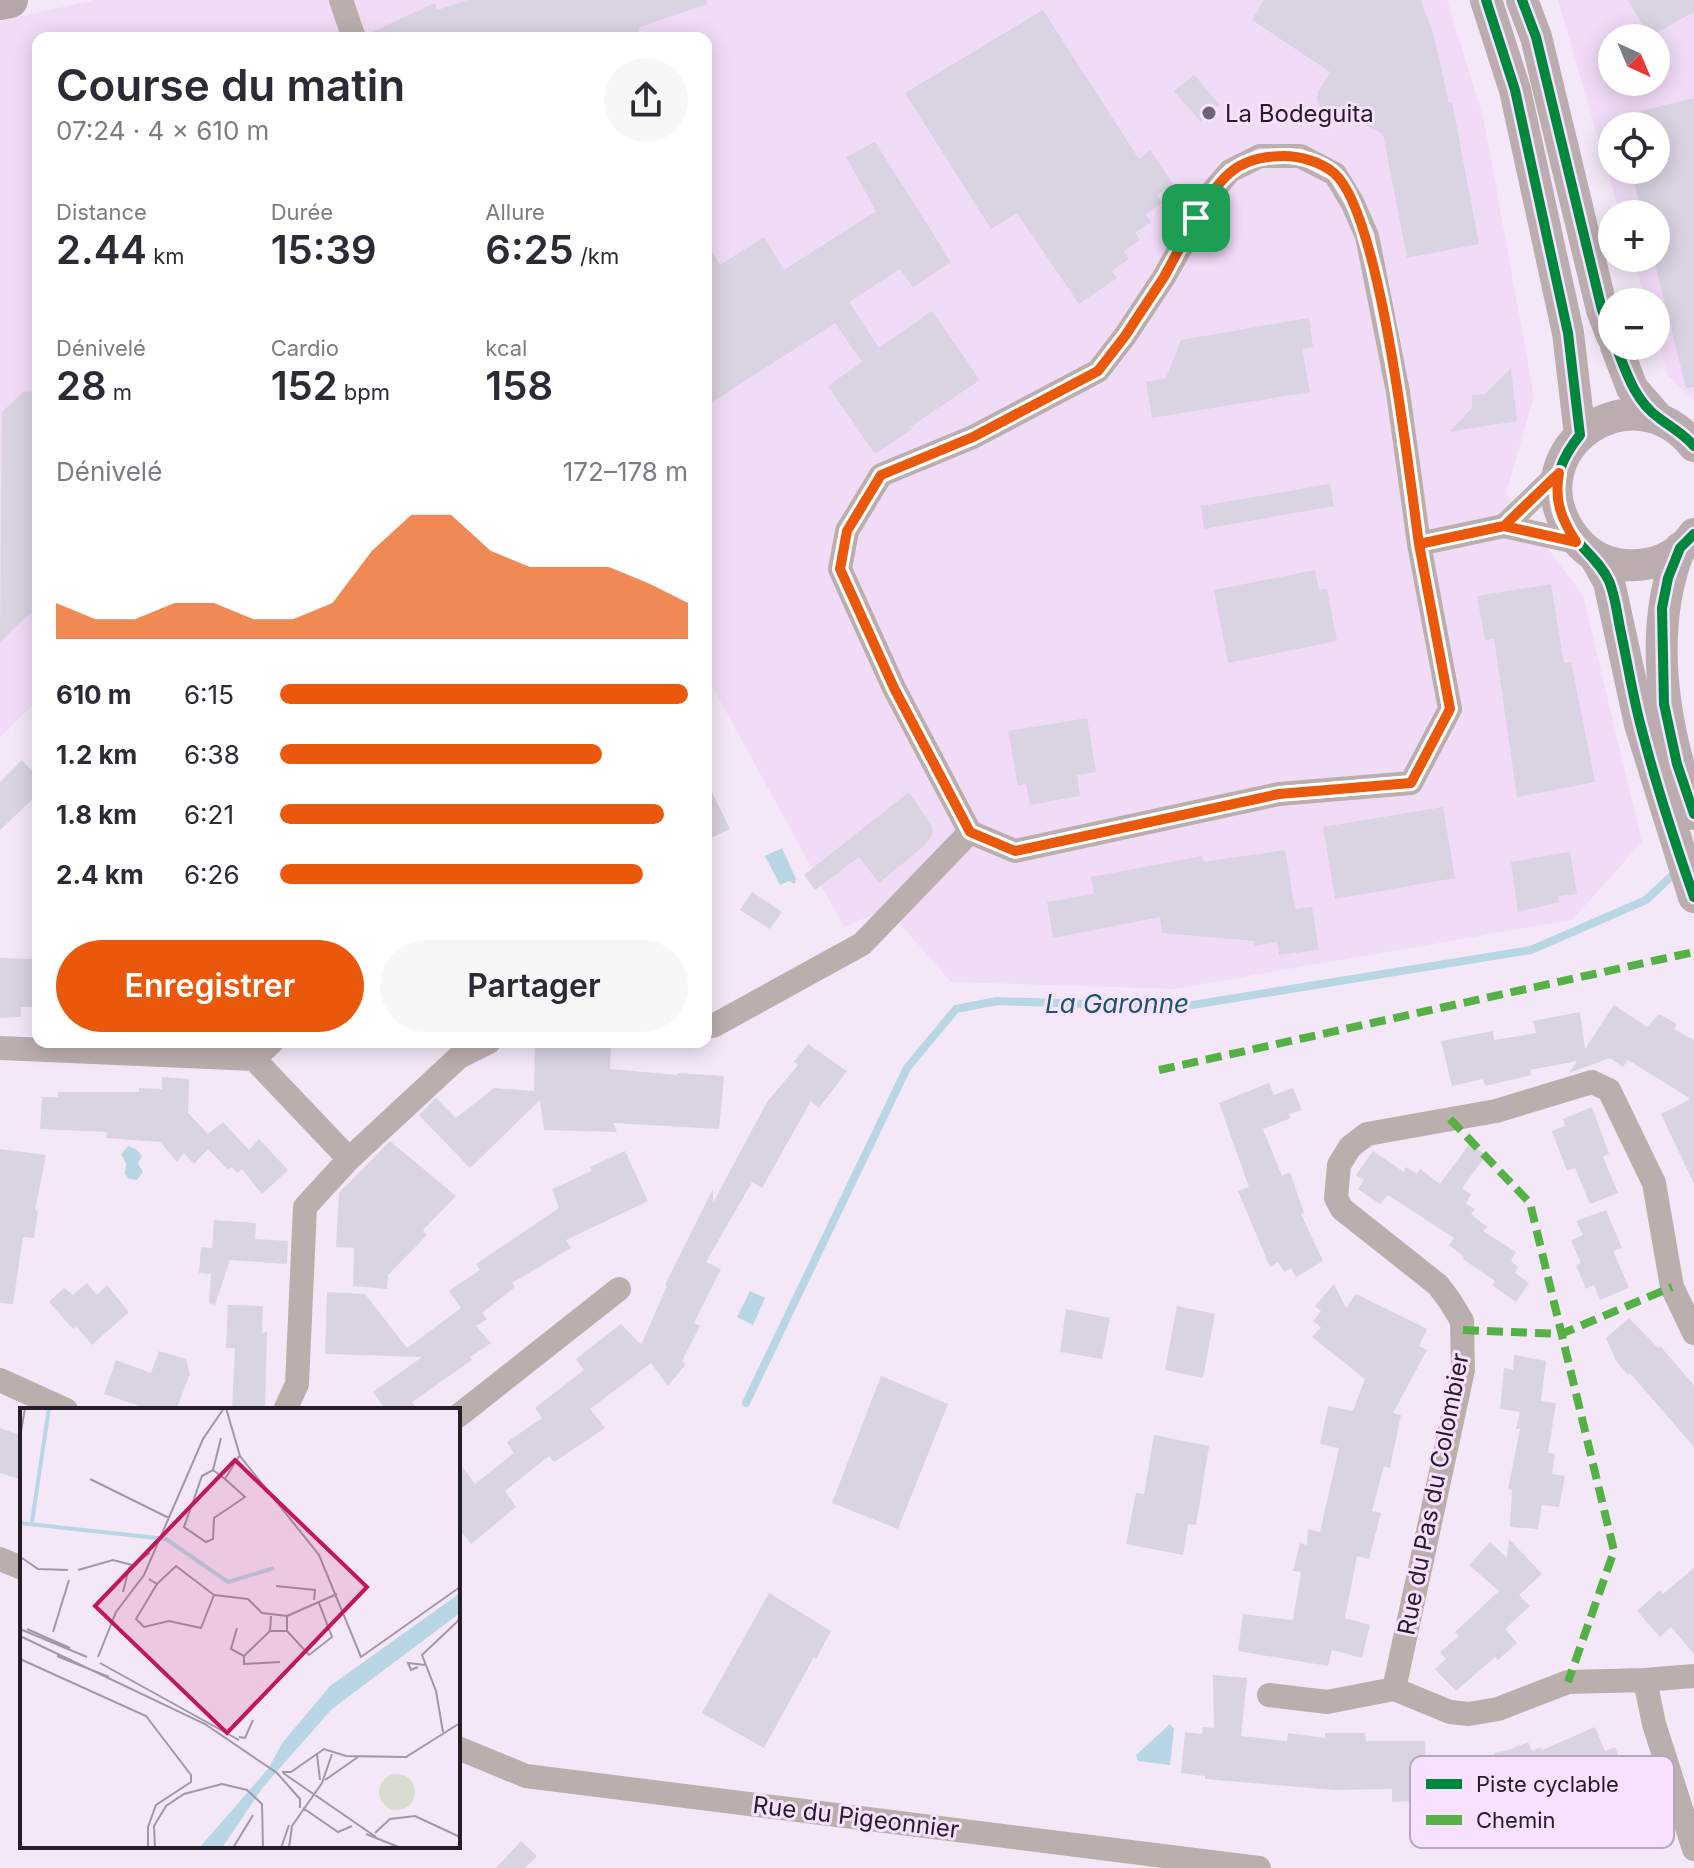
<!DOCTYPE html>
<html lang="fr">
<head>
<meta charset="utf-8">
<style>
  :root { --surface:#fff; --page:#f7f7f7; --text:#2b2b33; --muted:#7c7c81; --accent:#ea580c }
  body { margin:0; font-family:Inter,sans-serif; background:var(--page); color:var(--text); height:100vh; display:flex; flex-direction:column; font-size:30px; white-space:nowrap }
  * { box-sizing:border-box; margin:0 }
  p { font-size:26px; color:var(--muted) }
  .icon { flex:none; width:44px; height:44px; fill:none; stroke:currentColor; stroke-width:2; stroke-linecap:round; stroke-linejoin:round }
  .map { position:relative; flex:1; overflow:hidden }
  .details { position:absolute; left:32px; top:32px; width:680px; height:1016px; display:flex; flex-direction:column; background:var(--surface); border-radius:16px; box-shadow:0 4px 20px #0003 }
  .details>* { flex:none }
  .needle { width:52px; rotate:136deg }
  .buttons { position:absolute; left:1598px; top:24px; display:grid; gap:16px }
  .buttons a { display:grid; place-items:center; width:72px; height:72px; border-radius:50%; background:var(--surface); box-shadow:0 4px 20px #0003; font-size:40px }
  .pin { position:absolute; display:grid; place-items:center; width:68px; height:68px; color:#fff; margin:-34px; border-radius:16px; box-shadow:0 4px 12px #0006 }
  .round { display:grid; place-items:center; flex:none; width:84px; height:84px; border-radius:42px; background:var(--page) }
  .head { display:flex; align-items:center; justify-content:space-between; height:136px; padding:0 24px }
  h1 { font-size:44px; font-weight:600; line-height:60px }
  .metrics { display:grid; grid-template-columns:repeat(3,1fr); gap:12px; height:136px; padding:8px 24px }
  .metrics div { display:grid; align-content:center }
  .metrics b { font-size:40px; font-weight:600 }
  .metrics small { font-size:22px; font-weight:400 }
  .metrics p { font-size:22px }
  .chart { height:224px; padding:16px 24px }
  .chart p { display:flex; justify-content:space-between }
  .chart svg { width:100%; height:144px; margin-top:8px; fill:var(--accent); opacity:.7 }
  .button { display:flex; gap:16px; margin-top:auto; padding:16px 24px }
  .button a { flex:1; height:92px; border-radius:48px; background:var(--accent); color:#fff; font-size:32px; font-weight:600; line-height:92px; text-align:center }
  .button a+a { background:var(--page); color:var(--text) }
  ul { padding:0 24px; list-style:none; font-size:26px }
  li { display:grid; grid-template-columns:128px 96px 1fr; align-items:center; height:60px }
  li i { height:20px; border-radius:10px; background:var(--accent) }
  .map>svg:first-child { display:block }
  .built { fill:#f1dcf7; fill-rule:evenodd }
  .water { fill:#b9d6e4 }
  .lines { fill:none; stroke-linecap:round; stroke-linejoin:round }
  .stream { stroke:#b9d6e4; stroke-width:8 }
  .building { fill:#d9d3e2 }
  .street { stroke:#bbafae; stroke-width:24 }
  .secondary { stroke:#bbacaf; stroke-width:32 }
  .primary { stroke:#b4a6a6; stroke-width:36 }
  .quiet { stroke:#55b145; stroke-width:8; stroke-dasharray:16 8; stroke-linecap:butt }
  .cycleway-casing { stroke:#f7e1ff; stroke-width:15 }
  .cycleway { stroke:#00873e; stroke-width:10 }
  .route-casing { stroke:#fff; stroke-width:16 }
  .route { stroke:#ea580c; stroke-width:10 }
  .poi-dot { fill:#6d6471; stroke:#f7e1ff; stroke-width:3 }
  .labels { text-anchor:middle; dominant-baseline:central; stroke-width:6; stroke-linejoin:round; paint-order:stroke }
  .poi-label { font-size:24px; fill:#251d28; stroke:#f7e1ff; text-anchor:start }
  .street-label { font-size:24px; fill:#251d28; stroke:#f7e1ff }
  .water-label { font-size:26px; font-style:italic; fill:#1a5866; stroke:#f7e1ff }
  .inset-river { fill:none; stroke:#b9d6e4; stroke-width:4 }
  .inset-road { fill:none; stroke:#a197a5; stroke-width:2 }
  .view { fill:#c2185b; fill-opacity:0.15; stroke:#c2185b; stroke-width:4 }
  .inset-edge { fill:none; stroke:#251d28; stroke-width:4 }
  .key { fill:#f7e1ff; stroke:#b8a6be; stroke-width:2 }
  .key-label { font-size:22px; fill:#251d28 }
</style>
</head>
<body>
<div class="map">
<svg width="1694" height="1868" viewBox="0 0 1694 1868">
  <rect width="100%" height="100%" fill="#f4e8f8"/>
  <path class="built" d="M94,0h1353l37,120 50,276 -28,98 77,101 59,247 -70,78 -399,69 -222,-7 -64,-73 -43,18 -138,-252v-637h-668v662l-38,37v-716z
    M1558,0h136v400l-26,-24 -12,-41v-33h-10l-13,-44h23v-44h-36zM1612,38h44v44h-44zM1612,126h44v44h-44z"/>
  <path class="water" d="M782,848l14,31 -1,5 -6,-3 -9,4 -15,-29z
    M128,1146l8,3 6,7 -4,7 5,9 -6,8 -8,-1 -4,-5 1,-11 -5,-9z
    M750,1291l15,7 -12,27 -16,-8z
    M1170,1724l4,5 -4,36 -32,-4 -2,-6z"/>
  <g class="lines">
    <path class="stream" d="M746,1403l161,-335 49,-59 41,-8 183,6 351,-57 115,-50 33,-31"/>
  </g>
  <path class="building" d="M468,0h239v4l-67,23 -5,11h-266l-1,-4 67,-31 2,7z
    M1264,0h157l13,36 15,67 3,-1 27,142 -72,14 -24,-124 -22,-11 -26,-1 -12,-8 -6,-14 1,-8 12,-20 -78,-52z
    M1628,0h66v12l-45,25z
    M1043,10l96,149 11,-9 23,34 -16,11 5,8 -16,11 5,8 -16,11 5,7 -16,11 5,8 -17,12 5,7 -38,26 -62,-91 -26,16 -86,-136z
    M1194,75l26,30 -19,17 -27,-31z
    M1694,98v289l-8,1 -30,-120v-54h-14l-11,-44h25v-44h-42l-1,-8z
    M875,142l76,120 -38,25 -13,-18 -51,33 30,46 53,-37 48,69 -70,47 2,2 -37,25 -47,-68 34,-24 -27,-39 -129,83v-164l14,23 44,-28 20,33 92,-59 -30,-54z
    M1309,318l4,29 -11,2 8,43 -158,26 -6,-36 20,-4 15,-38z
    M1511,368l6,53 -68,11 23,-24v-13l13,-1z
    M38,391v215l-38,36 2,-230 21,-20z
    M1330,484l4,22 -130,23 -3,-23z
    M1315,570l4,20 8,-1 10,52 -109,22 -14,-73z
    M1551,584l13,79 7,-1 24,120 -78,15 -23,-159 -9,2 -8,-44z
    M1087,718l9,54 -19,3 3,21 -50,9 -4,-21 -8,2 -10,-55z
    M22,760l16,17v17l-38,36v-48z
    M706,780l24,49 -24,11z
    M909,792l23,35 1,7 -9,12 -45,37 -20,-26 -44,33 -11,-15z
    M1443,807l12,71 -120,21 -12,-72z
    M1285,850l10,59 17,-2 7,43 -40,5 -2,-13 -22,4 -1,-5 -92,-8 -2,-16 -107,21 -6,-36 47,-8 -3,-17 111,-21 1,6z
    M1570,852l7,42 -19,2 1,6 -41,10 -7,-50z
    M752,892l30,20 -12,17 -30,-19z
    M0,958l38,1v48h-17v10l-21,1z
    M1614,1005l33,22 12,-13 18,10 -3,5 20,11v144l-33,-70 30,-15 -63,-39 -5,7 -13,-9 -41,15 8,-12 -47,9 1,5 -46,11 -2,-7 -31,7 -11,-45 52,-10 1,9 42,-7 -3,-12 47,-9 5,37z
    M535,1042l76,2 -1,25 67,6 1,-2 46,3 -5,53 -106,-6 4,9 -73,-2 -4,-30 -70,68 -51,-53 17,-17 20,20 38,-30 40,3z
    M808,1044l39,27 -28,37 -8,-7 -49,87 -10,-6 -46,80 15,7 -27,54 6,3 -18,35 4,3 -18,22 -17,-23 -61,46 15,19 -51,34 -5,-6 -44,35 11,16 -45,37 -13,-17v-66l17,23 39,-31 -7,-11 35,-24 -7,-10 49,-38 -8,-11 45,-35 20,21 26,-59 -2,-1 48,-96v14l54,-101 31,-37 -4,-3z
    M162,1077l27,2 -1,34 20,21 15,-12 26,28 10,-11 29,31 -26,24 -20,-25 -5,4 -5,-6 -4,3 -20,-21 -14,15 -10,-11 -7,9 -17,-20 -54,-4 1,-6 -67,-3 2,-32h16v-5h81v-4l23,1z
    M1269,1083l5,12 19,-7 9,22 -13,4 2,4 -28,11 19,47 8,-4 14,41 -3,1 22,47 -27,16 -5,-9 -7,4 -6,-10 -8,5 -32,-76 11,-4 -30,-84z
    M1592,1107l17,47 -6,3 15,36 -28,11 -15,-36 -8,3 -15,-40 13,-5 -2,-7z
    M390,1141l66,55 -33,34 4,5 -39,40 -1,14 -34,-3 1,-38 -18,-1 3,-54z
    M1470,1143l16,12 -24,33 9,6 -5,10 9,5 -4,5 16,13 -4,4 33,21 -5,9 7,6 -3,6 14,10 -13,19 -24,-17 3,-4 -32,-22 1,-2 -15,-12 5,-7 -66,-43 -8,9 -22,-15 6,-9 -8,-5 17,-24 31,21 2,-5 11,7 3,-5 20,15z
    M0,1149l46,6 -11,55 3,1 -4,27 -11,-1 -10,67 -13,-1z
    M625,1151l23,50 -82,39 5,8 -59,35 3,4 -33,26 5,6 -11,7 15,17 -21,14 2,3 -60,42 6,8h-32l-13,-18 49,-35 -97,-3 2,-62 38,2 42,54 54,-40 -12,-17 31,-21 -4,-6 83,-56 -7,-19 40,-18 -2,-4z
    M1606,1210l16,38 -9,3 16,37 -29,12 -6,-15 -8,4 -10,-24 5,-2 -10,-23 12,-5 -7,-14z
    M214,1220l42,3 -1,16 33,2 -1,23 -57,-4 -15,45 -6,-2 2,-29 -12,-1 2,-26 11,1z
    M87,1283l10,12 10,-10 22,27 -37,33 -15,-18 -4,2 -24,-27 15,-14 9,7z
    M1334,1284l12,24 10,-14 71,35 -8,17 8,4 -34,63 8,2 -11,53 -6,-2 -12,45 9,2 -12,46 -12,-3 -12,62 25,7 -8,33 -30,-8 -4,16 -90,-15 5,-37 50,6 8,-48 -8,-1 7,-28 7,2 1,-16 12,3 19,-84 -19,-4 8,-38 25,5 12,-32 -53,-42 9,-10 -8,-6 8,-10 -6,-5z
    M228,1305l35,1 -1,27 5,-1 -2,78h-33l3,-62h-9z
    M1177,1306l38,8 -12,64 -38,-8z
    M1066,1309l44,9 -8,41 -42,-7z
    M1629,1318l29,30 2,-2 34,39v62l-64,-74 -2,2 -12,-14 -10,-23z
    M159,1351l27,8 4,15 -14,36h-25l-47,-16 12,-34 35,13z
    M1514,1355l32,6 -5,40 15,2 -8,50 7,1 -3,20 13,2 -6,31 -17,-2 -4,24 -28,-2 2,-37 -4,-1 12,-60h-4l4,-17 -20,-3 4,-41 9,2z
    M881,1376l67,28 -50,125 -66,-26z
    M0,1428l22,8v44l-22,-7z
    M1154,1435l55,11 -13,79 -8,-1 -5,31 -57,-11 10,-51 8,1z
    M1509,1539l33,35 -23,21 11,11 -25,23 12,14 -19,17 -3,-3 -39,34 -21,-22 11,-10 -6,-7 19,-16 -4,-4 44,-41 -30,-26 21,-23 17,16z
    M1694,1568v86l-23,-27 -11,10 -23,-26 23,-21 3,4z
    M769,1593l62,38 -15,28 -2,-2 -50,91 -62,-35z
    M1213,1675l34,3 -6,58 46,5 1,-8 37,5v-5h40l1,8h59l1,29 20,-4 49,2 -1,-15 15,-3 19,-8 4,9 9,-4 1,3 53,-23 10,24 10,-4 24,60 4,-2 10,24 -24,10 -5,-11 -27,13 -21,-51 -46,16 -9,-20 -42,8 -1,11 -33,3v-5l-11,1v-4l-42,2v-13l-58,1 -129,-11v-3l-24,-3 4,-41 17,2 1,-7 11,1z
    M521,1841l16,15 -12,12h-29z"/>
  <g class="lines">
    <path class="street" d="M341,0l13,38
      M1559,473l-55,53 72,16
      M1419,544l31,165 -39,74 -132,11 -264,57 -45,-19 -76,-144 -54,-119 7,-38 34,-56 92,-38 125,-66 27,-35 39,-59 48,-85 18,-21 30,-15h40l35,18 17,28 15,34 31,156 21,152 85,-18
      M706,1025l7,1 149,-82 108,-112
      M272,1042l-18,17 95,100 110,-102 30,-15
      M0,1048l254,11
      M0,1380l66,30
      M285,1410l12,-26 8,-177 44,-48
      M458,1416l161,-127
      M0,1559l22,9
      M1694,1676l-49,4 9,44 40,125
      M1645,1680l-77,2 -70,27 -29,5 -19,-2 -56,-23 69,-319 -1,-49 -12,-20 -12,-16 -96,-76 -6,-11 3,-33 11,-18 17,-13 129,-23 96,-29 17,8 45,93 18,104 22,46
      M1269,1695l58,7 67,-13
      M458,1748l68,28 733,92"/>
    <path class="secondary" d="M1486,0l29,90 53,243 12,102
      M1522,0l14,37 66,273 10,26
      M1616,346l16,42 26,30
      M1694,446c-61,-77 -176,2 -125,84 13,20 31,33 55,35 27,2 54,-7 70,-31
      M1680,548c-34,85 -16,182 14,266
      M1595,557l14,25 31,142 54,173"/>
    <path class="primary" d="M0,2l10,-2"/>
    <path class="quiet" d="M1159,1070l535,-118
      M1450,1119l80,84 84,348 -46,131
      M1463,1330l98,4 111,-47"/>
    <g class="cycleway-casing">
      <path id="cycleway" d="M1486,0l29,90 53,243 12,102c-17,21 -28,44 -22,72 7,32 38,46 51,74 6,14 8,32 11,47 7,32 12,64 20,95 15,59 34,117 54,174
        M1522,0l14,37 66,273 10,26
        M1616,346c10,26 19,55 43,72 13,10 24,15 35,28
        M1694,534l-14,14 -12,30 -6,30 2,96 13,60 17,50
        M1419,544l31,165 -39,74 -132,11 -264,57 -45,-19 -76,-144 -54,-119 7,-38 34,-56 92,-38 125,-66 27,-35 39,-59 48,-85 18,-21 30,-15h40l35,18 17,28 15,34 31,156 21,152 85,-18"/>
    </g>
    <use href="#cycleway" class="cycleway"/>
  </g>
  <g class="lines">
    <g class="route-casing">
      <path id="route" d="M1196,218l-32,59 -39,59 -27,35 -125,66 -92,38 -34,56 -7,38 54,119 76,144 45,19 264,-57 132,-11 39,-74 -31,-165 85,-18 72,16c-15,-24 -22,-41 -17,-69l-55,53 -85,18c-10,-69 -38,-331 -85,-371 -13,-11 -34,-17 -50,-17 -50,0 -64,23 -88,62"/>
    </g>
    <use href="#route" class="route"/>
  </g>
  <circle class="poi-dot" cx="1209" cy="113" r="8"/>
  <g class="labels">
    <g class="poi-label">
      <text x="1225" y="113">La Bodeguita</text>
    </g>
    <g class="street-label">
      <text transform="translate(1433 1494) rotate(-79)">Rue du Pas du Colombier</text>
      <text transform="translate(856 1817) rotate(7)">Rue du Pigeonnier</text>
    </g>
    <g class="water-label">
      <text x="1117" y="1003">La Garonne</text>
    </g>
  </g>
  <g transform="translate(20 1408)">
    <rect width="440" height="440" fill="#f4e8f8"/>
    <path d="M359 384a18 18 0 1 1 36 0a18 18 0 1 1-36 0Z" fill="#d8ddd2"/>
    <path d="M440,185v20l-128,96 -69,78 -41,61h-23l69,-79 15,-27 47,-56z" fill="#b9d6e4"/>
    <path class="inset-river" d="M12,114l17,-114M0,115l146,16 62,43 46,-14"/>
    <path class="inset-road" d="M206,0l14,48 79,99 42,102 99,-70M0,30l5,-30M193,62l-11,6 -18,51 22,15 7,-3 1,-21 31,-21 -20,-18M193,62l12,9 14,-23M193,62l8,-32M70,71l79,39M2,150l16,11 30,1M58,162l35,-10 19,5M129,171l8,5 -21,35 8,8 25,-6 32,7 13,-33M137,176l19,-18 38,29M256,178l39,4 -1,10M103,184l6,-24 21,-15M194,187l34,4 14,14 25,3v15h-17l1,-15M267,208l50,-22M217,220l-6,21 13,7M0,221l67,28M7,221l43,19M250,223l-26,25v8l36,-2M267,223l22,24 23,-18 -13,-34M33,224l16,-52M0,228l185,88 72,49 23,26v9M37,248l52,21M78,249l18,-45 28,-37 59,-136 21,-31M0,251l126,57 45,59v7l-35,23 -8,22v21M80,255l139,77M398,259l-7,3 -3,-7 17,2M423,324l-7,-41 -14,-36 38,-36M219,329l6,1 8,-18M297,346l3,26M262,364h9l33,-23 22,7 60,1 54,-34M263,365l93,64M305,372l33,-23M283,400l35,24 14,-6M355,425l15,-14 25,-3 45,21M346,426l35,14M135,440l-1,-22 12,-20 18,-12 38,-10 25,6 15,14 1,44M213,440l20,-33M261,440l8,-23M269,440l3,-22 30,-43 10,-29"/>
    <path class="view" d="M215,52l132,127 -140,146 -132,-127z"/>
    <rect width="440" height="440" class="inset-edge"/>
  </g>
  <rect x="1410" y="1756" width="264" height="92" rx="12" class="key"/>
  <rect x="1426" y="1779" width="36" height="10" fill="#00873e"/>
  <rect x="1426" y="1815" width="36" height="10" fill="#55b145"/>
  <g class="key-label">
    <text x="1476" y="1792">Piste cyclable</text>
    <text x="1476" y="1828">Chemin</text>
  </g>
</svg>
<div class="buttons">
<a><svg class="needle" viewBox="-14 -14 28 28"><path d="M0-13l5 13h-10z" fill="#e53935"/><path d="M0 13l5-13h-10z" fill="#7c7c81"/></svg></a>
<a><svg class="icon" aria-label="locate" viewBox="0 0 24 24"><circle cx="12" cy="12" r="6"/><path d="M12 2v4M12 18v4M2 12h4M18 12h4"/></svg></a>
<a>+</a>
<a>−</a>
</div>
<div class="pin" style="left:1196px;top:218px;background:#1e9e55"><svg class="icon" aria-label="arrive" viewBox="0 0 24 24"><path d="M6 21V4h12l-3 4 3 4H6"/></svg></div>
<section class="details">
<div class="head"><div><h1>Course du matin</h1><p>07:24 · 4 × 610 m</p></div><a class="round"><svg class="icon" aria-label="share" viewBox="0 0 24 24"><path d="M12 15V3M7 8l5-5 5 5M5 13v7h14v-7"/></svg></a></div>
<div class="metrics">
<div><p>Distance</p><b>2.44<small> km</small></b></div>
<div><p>Durée</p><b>15:39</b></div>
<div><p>Allure</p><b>6:25<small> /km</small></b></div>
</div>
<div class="metrics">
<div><p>Dénivelé</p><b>28<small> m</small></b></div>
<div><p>Cardio</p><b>152<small> bpm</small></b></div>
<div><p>kcal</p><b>158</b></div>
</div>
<div class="chart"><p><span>Dénivelé</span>172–178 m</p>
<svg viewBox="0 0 160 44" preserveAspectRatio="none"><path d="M0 44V33L10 38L20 38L30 33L40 33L50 38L60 38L70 33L80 17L90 6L100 6L110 17L120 22L130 22L140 22L150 27L160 33V44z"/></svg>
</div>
<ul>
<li><b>610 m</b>6:15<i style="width:100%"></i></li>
<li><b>1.2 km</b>6:38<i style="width:79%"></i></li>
<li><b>1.8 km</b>6:21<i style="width:94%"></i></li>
<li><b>2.4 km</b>6:26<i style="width:89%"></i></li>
</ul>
<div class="button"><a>Enregistrer</a><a>Partager</a></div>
</section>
</div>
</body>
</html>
